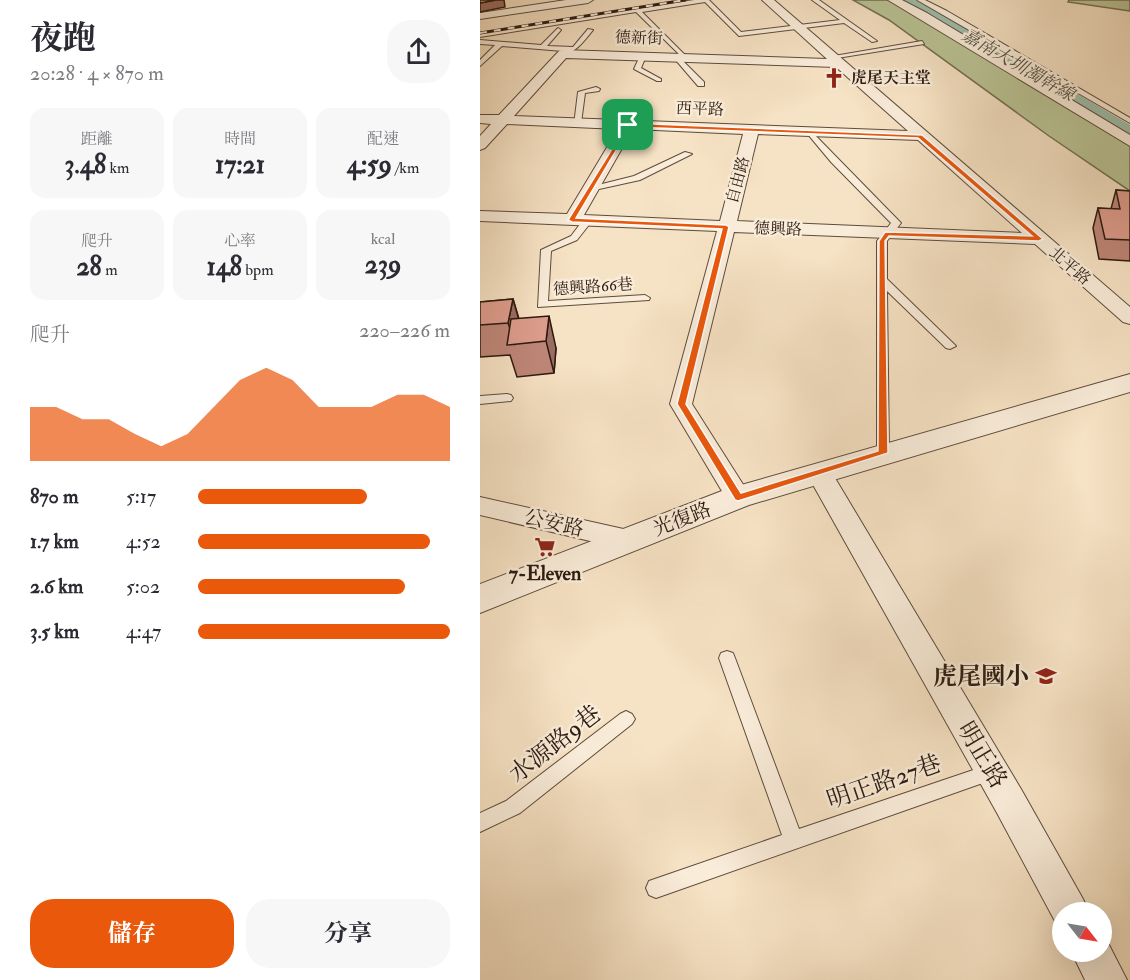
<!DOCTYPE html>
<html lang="zh-TW">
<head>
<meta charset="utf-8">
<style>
  :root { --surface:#fff; --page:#f7f7f7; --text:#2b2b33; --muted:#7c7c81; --accent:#ea580c }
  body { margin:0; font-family:"IM FELL Double Pica","Noto Serif TC",serif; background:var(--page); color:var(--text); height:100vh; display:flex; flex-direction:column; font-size:22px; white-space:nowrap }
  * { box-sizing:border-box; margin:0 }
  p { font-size:20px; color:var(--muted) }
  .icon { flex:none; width:33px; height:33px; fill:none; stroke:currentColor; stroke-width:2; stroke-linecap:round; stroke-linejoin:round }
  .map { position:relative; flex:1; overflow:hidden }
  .details { display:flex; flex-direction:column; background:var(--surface); width:480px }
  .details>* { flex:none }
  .needle { width:39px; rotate:121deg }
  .controls { position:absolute; left:572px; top:902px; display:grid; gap:12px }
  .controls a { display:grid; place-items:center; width:60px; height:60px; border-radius:50%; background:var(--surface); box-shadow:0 6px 24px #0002; font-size:30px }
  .pin { position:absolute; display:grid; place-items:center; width:51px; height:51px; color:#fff; margin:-26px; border-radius:12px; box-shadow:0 3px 9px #0006 }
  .round { display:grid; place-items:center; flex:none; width:63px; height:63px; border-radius:24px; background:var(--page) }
  .head { display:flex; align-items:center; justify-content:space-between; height:102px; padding:0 30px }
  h1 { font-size:33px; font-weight:700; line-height:45px }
  .figures { display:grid; grid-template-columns:repeat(3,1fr); gap:9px; height:102px; padding:6px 30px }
  .figures div { display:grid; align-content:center; border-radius:15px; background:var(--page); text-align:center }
  .figures b { font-size:26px; font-weight:700 }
  .figures small { font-size:16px; font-weight:400 }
  .figures p { font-size:16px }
  .chart { height:168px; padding:12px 30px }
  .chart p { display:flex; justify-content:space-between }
  .chart svg { width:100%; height:108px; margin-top:6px; fill:var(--accent); opacity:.7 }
  .button { display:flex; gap:12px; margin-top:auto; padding:12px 30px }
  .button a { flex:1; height:69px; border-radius:24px; background:var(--accent); color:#fff; font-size:24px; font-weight:700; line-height:69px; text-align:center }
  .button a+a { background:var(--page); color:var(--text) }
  ul { padding:0 30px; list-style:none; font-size:20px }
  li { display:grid; grid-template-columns:96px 72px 1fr; align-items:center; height:45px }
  li i { height:15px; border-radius:8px; background:var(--accent) }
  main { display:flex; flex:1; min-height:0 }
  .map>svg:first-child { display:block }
  .green { fill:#bac496; stroke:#736f53; stroke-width:1.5 }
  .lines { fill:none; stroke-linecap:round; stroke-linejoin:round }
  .canal { fill:#9ebfad; fill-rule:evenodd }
  .service-casing { stroke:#5e4c3d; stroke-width:2 }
  .minor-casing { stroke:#5e4c3d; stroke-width:2 }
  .tertiary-casing { stroke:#5e4c3d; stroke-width:2 }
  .service { fill:#f9ecd9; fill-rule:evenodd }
  .minor { fill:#f9ecd9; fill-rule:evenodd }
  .tertiary { fill:#f9ecd9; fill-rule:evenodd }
  .rail-casing { stroke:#2c1a10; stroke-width:3 }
  .rail { stroke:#f9ecd9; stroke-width:2; stroke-dasharray:7; stroke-linecap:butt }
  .wall { fill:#be8678; stroke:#2c1a10; stroke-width:1.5 }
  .shaded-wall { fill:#9b6d62; stroke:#2c1a10; stroke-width:1.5 }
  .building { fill:#dd9c8c; stroke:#2c1a10; stroke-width:1.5 }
  .route { fill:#ea580c; stroke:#fff; stroke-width:1.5; fill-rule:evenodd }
  .labels { text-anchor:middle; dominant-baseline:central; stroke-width:5; stroke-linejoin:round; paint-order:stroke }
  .far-street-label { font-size:16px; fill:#2c1a10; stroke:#f9ecd9 }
  .far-poi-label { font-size:16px; font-weight:bold; fill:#2c1a10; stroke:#f9ecd9; text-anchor:start }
  .far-water-label { font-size:18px; font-style:italic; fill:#545447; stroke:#f9ecd9 }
  .street-label { font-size:20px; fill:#2c1a10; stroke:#f9ecd9 }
  .poi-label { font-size:20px; font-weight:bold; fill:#2c1a10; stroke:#f9ecd9 }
  .near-poi-label { font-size:24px; font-weight:bold; fill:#2c1a10; stroke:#f9ecd9; text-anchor:end }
  .near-street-label { font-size:24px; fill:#2c1a10; stroke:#f9ecd9 }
</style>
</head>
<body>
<main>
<section class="details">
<div class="head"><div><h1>夜跑</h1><p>20:28 · 4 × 870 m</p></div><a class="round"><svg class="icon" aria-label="share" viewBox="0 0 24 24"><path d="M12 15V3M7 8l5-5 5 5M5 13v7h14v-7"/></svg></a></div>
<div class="figures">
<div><p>距離</p><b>3.48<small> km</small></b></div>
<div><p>時間</p><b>17:21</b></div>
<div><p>配速</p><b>4:59<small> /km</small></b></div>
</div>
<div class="figures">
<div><p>爬升</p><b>28<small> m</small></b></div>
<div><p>心率</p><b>148<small> bpm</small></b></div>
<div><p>kcal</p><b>239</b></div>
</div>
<div class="chart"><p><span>爬升</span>220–226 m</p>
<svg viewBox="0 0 160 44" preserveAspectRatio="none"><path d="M0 44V22L10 22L20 27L30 27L40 33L50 38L60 33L70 22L80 11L90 6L100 11L110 22L120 22L130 22L140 17L150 17L160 22V44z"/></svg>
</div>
<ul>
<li><b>870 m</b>5:17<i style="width:67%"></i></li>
<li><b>1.7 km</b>4:52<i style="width:92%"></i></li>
<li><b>2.6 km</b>5:02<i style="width:82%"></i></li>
<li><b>3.5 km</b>4:47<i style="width:100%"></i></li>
</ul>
<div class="button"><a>儲存</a><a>分享</a></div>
</section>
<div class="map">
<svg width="650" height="980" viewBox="0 0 650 980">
  <rect width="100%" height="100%" fill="#f6e2c4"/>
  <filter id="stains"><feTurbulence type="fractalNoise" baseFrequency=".00333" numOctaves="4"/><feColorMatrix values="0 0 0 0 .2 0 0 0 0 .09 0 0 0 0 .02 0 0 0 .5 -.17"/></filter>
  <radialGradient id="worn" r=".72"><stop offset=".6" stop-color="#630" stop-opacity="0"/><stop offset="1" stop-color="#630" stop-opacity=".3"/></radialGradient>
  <path class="green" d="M373,0h35l31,16 211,130v45l-81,-55 -160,-116z
    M589,0h61v11l-62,-9z"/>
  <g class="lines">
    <path class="canal" d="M422,0h13l25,12 190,113v9z"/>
    <g class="service-casing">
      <path id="service" d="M214,0h15l32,32 99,-12 -28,-20h7l58,41 -5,1 -28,-19 -105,13 -34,-34 -63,10 44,44 -2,3 -48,-47 -156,25v-4z
        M437,0h8l22,11 183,107v5z
        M78,28l3,2 -14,16 26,1 15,-18 5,1c-9,11 -18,24 -32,25l2,-4 -61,-5 -22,20v-6l15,-15 -15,-1v-4l61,5z
        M442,41l2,3 -93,15 -3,-2z
        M163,54l3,2 -5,12 20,11v2h-4l-23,-12 6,-13z
        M194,56h4l26,26v4h-6l-24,-28z
        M116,87l4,2 -1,2 -14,2 -4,30 -7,2 4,-33z
        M330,130l91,93 -14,18v38l69,67 -6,3 -4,-1 -59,-57 2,162 -6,4 -6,-4v-212l14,-18 -60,-61 -25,-30z
        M205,152l7,2 -52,26 -50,11 -4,-3 48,-12z
        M104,219l8,2 -15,19 -26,11 -3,50 97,-6 5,3 -1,2 -111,7 3,-57 30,-14z
        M27,394l4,1 2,3 -2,3 -31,3v-8z
        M247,651l6,2 2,5 64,171 192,-65 6,2 3,6 -3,6 -341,120 -7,-3 -3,-7 3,-7 133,-46 -63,-177 2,-5z
        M146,711l6,3 3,5 -3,5 -112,89 -40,19v-19l26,-12 114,-87z"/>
    </g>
    <g class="minor-casing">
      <path id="minor" d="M86,0h27l-5,3 -108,16v-6z
        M282,0h12l356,307v17l-7,-2 -88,-78 -301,-12 -42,172 59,93 -4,6 -9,3 -9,-3 -59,-99 47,-173 -237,-10v-10l87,3 51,-85 -111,-5 -22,24 -5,2v-14l11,-12 -11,-1v-8h19l60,-64 4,-1 264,9zM86,58l270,9 72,64 -394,-15zM153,129l110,5 -23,87 -136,-6zM278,134l160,6 104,93 -285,-12z
        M408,0h14l25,13 203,122v11z
        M340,465l9,3 192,321 62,110 6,13h-27v16l-5,-3 -60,-112 -190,-339 4,-6z
        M0,497l148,33 10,3 3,7 -3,7 -10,3 -148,-35z
        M621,936l4,1 22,43h-42l-14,-29h30z"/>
    </g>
    <g class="tertiary-casing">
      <path id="tertiary" d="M650,374v18l-381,113 -269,108v-29l247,-95z"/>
    </g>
    <use href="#service" class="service"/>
    <use href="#minor" class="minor"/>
    <use href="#tertiary" class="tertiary"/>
    <g class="rail-casing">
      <path id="rail" d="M0,33l205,-33"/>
    </g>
    <use href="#rail" class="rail"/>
  </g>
  <path class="wall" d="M636,190l14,1v70l-31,-2 -6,-31 5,-20 13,1z
    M33,299l6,20 37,29 -2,25 -37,4 -7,-22 -30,2v-55z"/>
  <path class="shaded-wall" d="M16,0h8l1,7 -25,5v-9z
    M33,299l9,32 -7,13 -7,-21z
    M69,316l7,32 -2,25 -8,-32z"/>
  <path class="building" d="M0,0h16l-16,3z
    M636,190l14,1v49l-25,-1 -7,-31 22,1z
    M33,299l-5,24 -28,2v-23z
    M69,316l-3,25 -39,4 4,-26z"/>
  <path class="route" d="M148,123l294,12 121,104 -4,2 -150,-5 -4,5 3,212 -150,48 -3,-1 -58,-96 45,-175 -150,-7 -4,-2zM150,127l288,11 114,98 -147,-4 -6,9 -1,210 -137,42 -55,-89 43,-177 -3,-2 -150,-7z"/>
  <defs>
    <g id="church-bare" transform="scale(1.62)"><path d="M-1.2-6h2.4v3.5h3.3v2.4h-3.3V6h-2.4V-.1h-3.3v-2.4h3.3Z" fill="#8f2418" stroke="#f9ecd9" stroke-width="2.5" paint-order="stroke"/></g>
    <g id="supermarket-bare" transform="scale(1.62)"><path d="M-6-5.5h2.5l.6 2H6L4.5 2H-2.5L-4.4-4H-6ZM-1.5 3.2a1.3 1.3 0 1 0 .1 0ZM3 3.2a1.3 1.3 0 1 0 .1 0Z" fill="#8f2418" stroke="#f9ecd9" stroke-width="2.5" paint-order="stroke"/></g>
    <g id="school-bare" transform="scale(1.62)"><path d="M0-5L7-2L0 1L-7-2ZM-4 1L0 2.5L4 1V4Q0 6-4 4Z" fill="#8f2418" stroke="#f9ecd9" stroke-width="2.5" paint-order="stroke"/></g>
  </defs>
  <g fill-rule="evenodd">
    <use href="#church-bare" x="354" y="78"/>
    <use href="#supermarket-bare" x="65" y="547"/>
    <use href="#school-bare" x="566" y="676"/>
  </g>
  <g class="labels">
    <g class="far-street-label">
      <text transform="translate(159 38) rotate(2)">德新街</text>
      <text transform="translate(220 109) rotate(2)">西平路</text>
      <text transform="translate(258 180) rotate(-75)">自由路</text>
      <text transform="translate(298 229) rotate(2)">德興路</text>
      <text transform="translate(590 266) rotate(41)">北平路</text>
      <text transform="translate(113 287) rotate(-4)">德興路66巷</text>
    </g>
    <g class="far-poi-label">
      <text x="371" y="78">虎尾天主堂</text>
    </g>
    <g class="far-water-label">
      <text transform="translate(538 65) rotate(30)">嘉南大圳濁幹線</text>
    </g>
    <g class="street-label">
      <text transform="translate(202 519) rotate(-21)">光復路</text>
      <text transform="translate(74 523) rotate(13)">公安路</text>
    </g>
    <g class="poi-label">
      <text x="65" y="573">7-Eleven</text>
    </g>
    <g class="near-poi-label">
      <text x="549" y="676">虎尾國小</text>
    </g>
    <g class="near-street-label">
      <text transform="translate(75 744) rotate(-38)">水源路9巷</text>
      <text transform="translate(502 755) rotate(59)">明正路</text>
      <text transform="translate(404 782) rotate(-19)">明正路27巷</text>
    </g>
  </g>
  <rect width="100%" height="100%" filter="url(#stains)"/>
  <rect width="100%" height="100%" fill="url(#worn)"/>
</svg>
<div class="controls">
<a><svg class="needle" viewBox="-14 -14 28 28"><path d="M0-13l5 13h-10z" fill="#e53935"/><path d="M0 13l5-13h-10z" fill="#7c7c81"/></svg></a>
</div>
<div class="pin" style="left:148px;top:125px;background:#1e9e55"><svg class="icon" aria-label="arrive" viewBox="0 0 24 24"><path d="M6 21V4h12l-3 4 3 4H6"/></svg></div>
</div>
</main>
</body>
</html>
